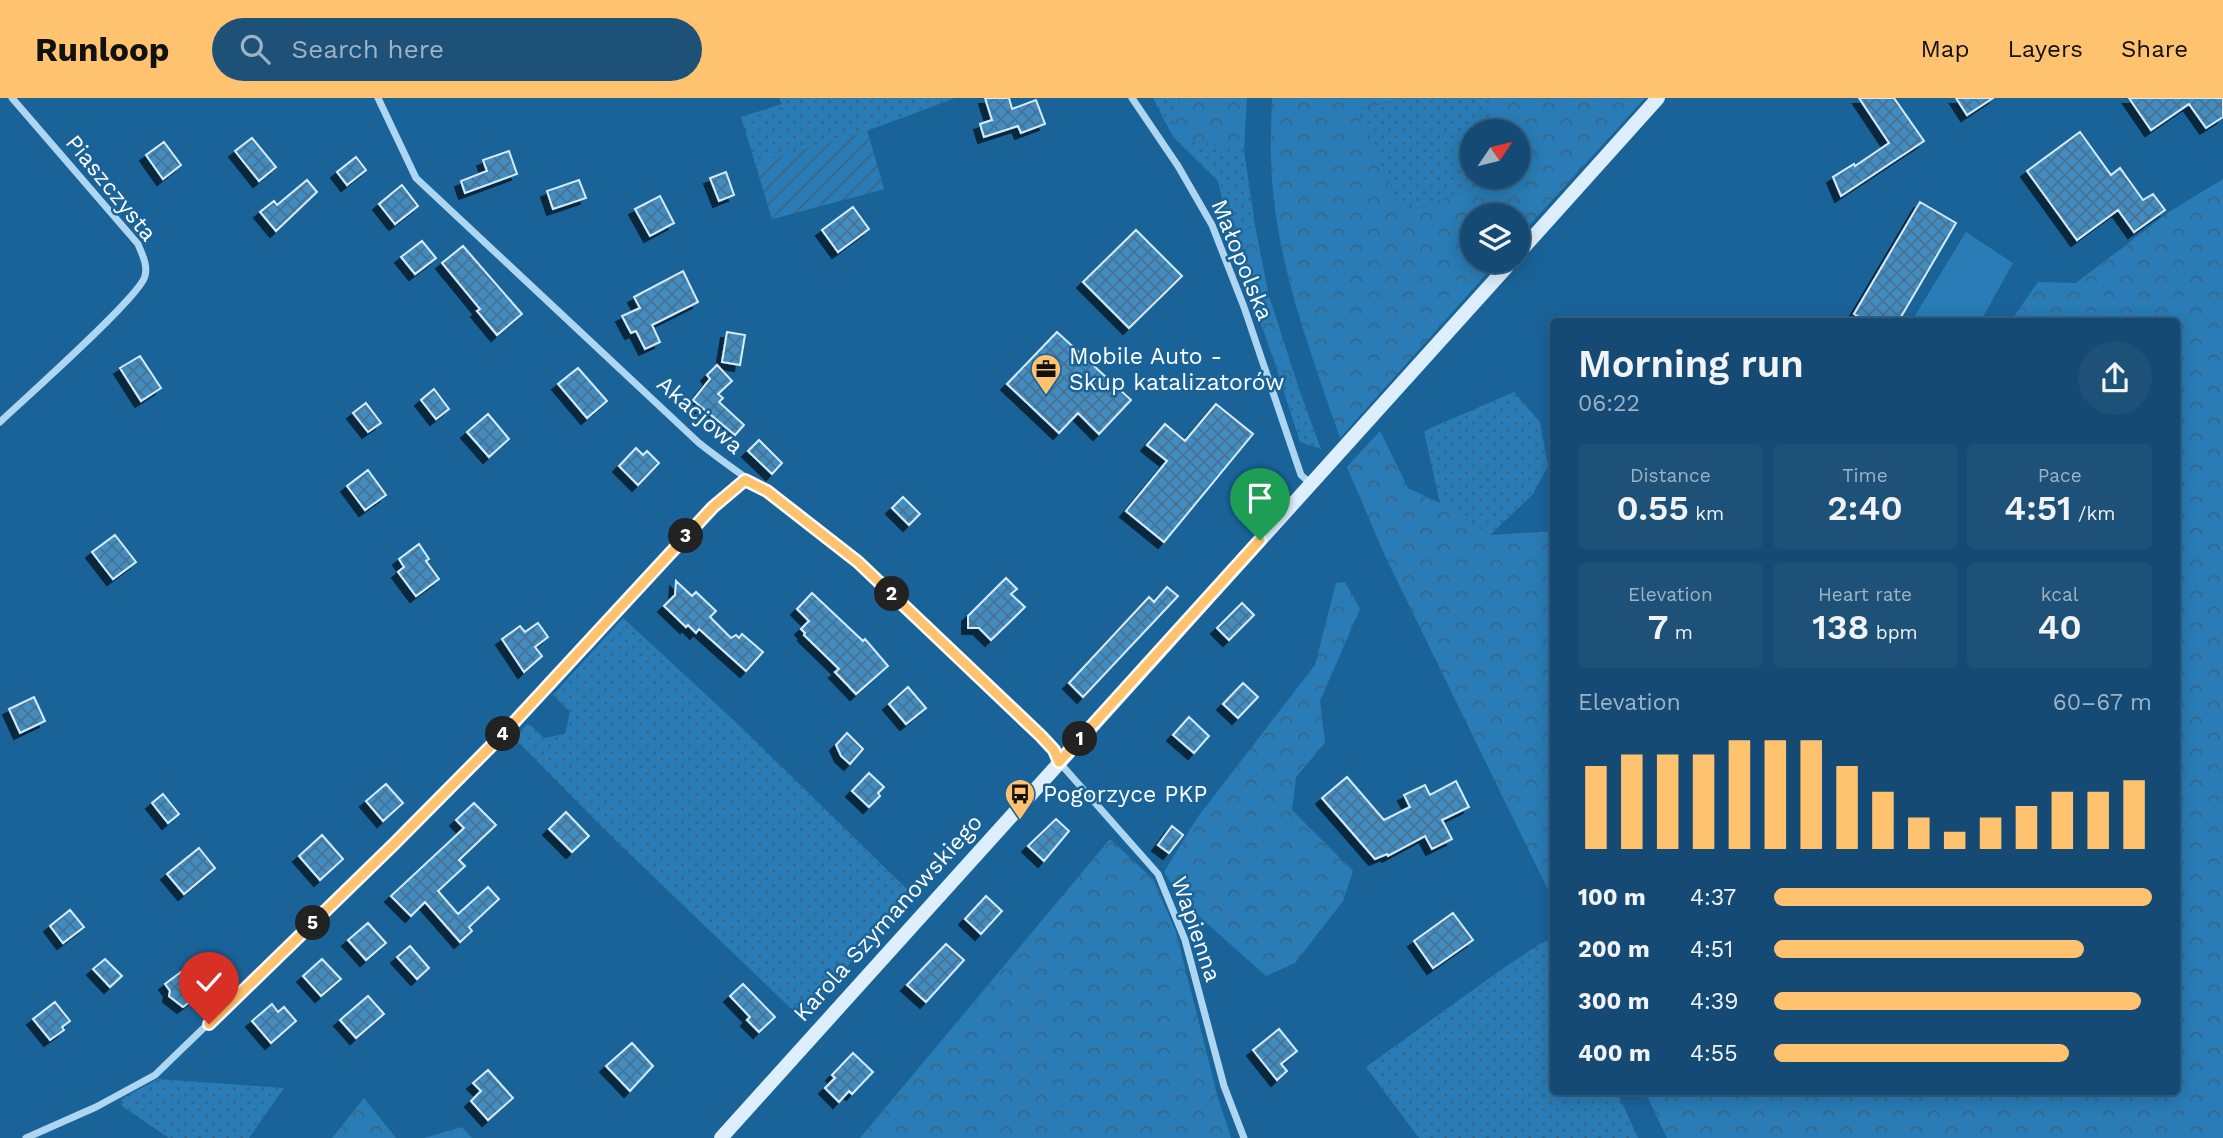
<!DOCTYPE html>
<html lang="en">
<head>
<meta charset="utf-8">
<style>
  :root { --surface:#144a73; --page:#1d5178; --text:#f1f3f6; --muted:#9db3c4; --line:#336285; --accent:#ffc26f }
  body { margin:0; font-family:"Work Sans",sans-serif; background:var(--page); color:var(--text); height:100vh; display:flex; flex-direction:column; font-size:26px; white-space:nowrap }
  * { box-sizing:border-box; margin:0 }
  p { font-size:23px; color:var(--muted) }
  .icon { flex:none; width:38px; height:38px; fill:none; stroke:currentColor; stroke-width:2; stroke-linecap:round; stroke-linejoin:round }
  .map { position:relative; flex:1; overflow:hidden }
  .sheet { position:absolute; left:1550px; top:220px; width:630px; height:777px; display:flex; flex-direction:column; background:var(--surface); border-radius:7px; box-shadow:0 4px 18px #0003,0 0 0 2px var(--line) }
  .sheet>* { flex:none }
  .needle { width:46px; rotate:55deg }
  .controls { position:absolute; left:1460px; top:21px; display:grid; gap:14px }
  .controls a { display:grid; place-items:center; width:70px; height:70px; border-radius:50%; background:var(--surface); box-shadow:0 4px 18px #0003,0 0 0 2px var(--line); font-size:35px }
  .pin { position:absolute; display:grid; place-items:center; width:60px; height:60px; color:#fff; margin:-72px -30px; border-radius:50% 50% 50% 0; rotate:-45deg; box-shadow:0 0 7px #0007 }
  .pin .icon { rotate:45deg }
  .km { position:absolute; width:35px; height:35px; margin:-18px; border-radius:50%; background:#222; color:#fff; font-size:19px; line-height:35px; text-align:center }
  .round { display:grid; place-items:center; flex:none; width:74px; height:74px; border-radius:37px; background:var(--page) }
  .head { display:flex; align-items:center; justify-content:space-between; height:119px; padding:0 28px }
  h1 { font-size:38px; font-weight:600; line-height:52px }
  .metrics { display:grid; grid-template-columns:repeat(3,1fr); gap:10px; height:119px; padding:7px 28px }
  .metrics div { display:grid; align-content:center; border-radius:7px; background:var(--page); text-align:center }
  .metrics b { font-size:35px; font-weight:600 }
  .metrics small { font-size:19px; font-weight:400 }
  .metrics p { font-size:19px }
  .chart { height:196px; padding:14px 28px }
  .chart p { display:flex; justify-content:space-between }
  .chart svg { width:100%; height:126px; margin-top:7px; stroke:var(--accent); stroke-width:6 }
  ul { padding:0 28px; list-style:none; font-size:23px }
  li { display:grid; grid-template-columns:112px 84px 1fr; align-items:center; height:52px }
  li i { height:18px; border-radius:9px; background:var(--accent) }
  header { display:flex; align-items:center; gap:42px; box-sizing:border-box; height:98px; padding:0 35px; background:var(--accent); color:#111 }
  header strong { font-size:33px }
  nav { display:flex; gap:38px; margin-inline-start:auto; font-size:24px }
  .search { width:490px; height:63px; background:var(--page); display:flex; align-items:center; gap:18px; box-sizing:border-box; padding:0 24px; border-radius:38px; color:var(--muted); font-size:26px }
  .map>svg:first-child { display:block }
  .grass { fill:url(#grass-dots) }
  .forest { fill:url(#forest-crowns) }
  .garden { fill:url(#garden-furrows) }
  .pitch { fill:#297cb5 }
  .building { fill:url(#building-cross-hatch); stroke:#d6ecfc; stroke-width:2; filter:url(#shadow) }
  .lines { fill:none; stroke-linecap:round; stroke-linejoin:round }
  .street { stroke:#afd6f1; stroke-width:7 }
  .secondary { stroke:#ddeefc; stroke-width:14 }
  .route-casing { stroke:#fff; stroke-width:14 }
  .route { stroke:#ffc26f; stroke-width:9 }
  .labels { text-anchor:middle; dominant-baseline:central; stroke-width:5; stroke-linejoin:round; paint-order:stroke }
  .street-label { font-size:23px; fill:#fff; stroke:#1a6399 }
  .poi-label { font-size:23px; fill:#fff; stroke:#1a6399; text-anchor:start }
</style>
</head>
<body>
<header>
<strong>Runloop</strong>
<div class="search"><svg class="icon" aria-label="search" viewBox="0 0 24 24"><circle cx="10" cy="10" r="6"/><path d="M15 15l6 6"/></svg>Search here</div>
<nav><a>Map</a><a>Layers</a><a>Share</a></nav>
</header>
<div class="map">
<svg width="2223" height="1040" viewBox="0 0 2223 1040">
  <defs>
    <pattern id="grass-dots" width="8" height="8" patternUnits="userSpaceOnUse" patternTransform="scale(1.75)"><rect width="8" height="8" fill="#297cb5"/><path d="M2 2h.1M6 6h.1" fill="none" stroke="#396686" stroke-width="1.8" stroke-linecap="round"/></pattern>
    <pattern id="forest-crowns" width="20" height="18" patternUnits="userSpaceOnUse" patternTransform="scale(1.75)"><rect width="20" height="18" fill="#297cb5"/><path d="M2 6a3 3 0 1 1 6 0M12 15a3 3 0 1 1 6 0" fill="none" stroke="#396686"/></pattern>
    <pattern id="garden-furrows" width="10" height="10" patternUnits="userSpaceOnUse" patternTransform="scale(1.75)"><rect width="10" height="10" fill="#297cb5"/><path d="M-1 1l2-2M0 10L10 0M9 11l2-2" fill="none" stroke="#396686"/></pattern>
    <pattern id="building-cross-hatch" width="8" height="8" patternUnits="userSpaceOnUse" patternTransform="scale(1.75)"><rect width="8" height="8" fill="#438cc0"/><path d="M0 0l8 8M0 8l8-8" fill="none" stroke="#477292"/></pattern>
    <filter id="shadow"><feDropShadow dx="-6" dy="6" stdDeviation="0" flood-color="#0009"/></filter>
  </defs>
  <rect width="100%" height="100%" fill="#1a6399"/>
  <path class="grass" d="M779,0h176l-88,33 17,58 -112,30 -31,-102 41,-13z
    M1153,0h27l-7,39 71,13 11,76 -25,9 -12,-54 -45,-44z
    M1403,0h86l11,33h-28v46h10l-10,12 -68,24 -49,-102z
    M1275,266l24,25 22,60 -21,-7z
    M1514,294l26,30 8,44 -15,28 -43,41 -50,-32 -16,-72z
    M623,520l118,109 171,167 -111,124 -186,-178 -101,-102 14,-15 16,15 21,-4 5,-22 -17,-17z
    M1546,842l8,16v136h63l21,46h-219l-53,-71 136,-98z
    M158,981l126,9 -35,50h-80l-47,-32 -1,-5 4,-4z"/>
  <path class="forest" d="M1180,0h67l-3,52 -71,-13z
    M1272,0h131l-48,13 49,102 68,-24 10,-12h35v-46h-17l-11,-33h156l-128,141v-24h-45v46h26l-158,177c-29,-85 -62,-169 -68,-259 -2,-27 -1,-54 0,-81z
    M2223,81v959h-556l-22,-46h532v-770h-167l28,-40 38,1 93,-71z
    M1255,128l14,70 30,93 -24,-25 -45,-129z
    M1380,333l28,57 32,15 50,32 64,-4v371l-169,-346 -38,-89z
    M1345,484l15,27 -40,92 5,42 -29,34 -4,33 61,61 -10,30 -48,62 -29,13 -83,-74 -19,-30 33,-54 118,-153 21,-82z
    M1110,741l43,40 23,53 41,162 14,44h-371z
    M364,1000l32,40h-64z
    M462,1029l10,11h-48z"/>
  <path class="garden" d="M867,33l17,58 -112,30 -16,-56z"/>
  <path class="pitch" d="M1966,134l47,31 -33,59h-69z"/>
  <path class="building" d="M985,0h24l3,11 24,-9 9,24 -24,9 -3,-7 -34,11 -4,-13 12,-4z
    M1859,0h35l30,43 -83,55 -8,-19 21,-13 1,2 34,-23z
    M1956,0h37l-26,17z
    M2129,0h94v19l-17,11 -17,-24 -38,26z
    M2080,34l31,43 9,-7 23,32 10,-6 12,16 -31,22 -16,-22 -41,30 -50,-69z
    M252,40l24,29 -17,14 -24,-30z
    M164,44l17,23 -18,14 -17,-24z
    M509,53l8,23 -52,19 -4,-12 26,-10 -4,-11z
    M356,59l10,13 -19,15 -10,-13z
    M726,74l8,23 -15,6 -9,-23z
    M307,82l10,12 -41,39 -16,-19 14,-11 3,4z
    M579,82l7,18 -33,11 -6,-18z
    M402,87l16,21 -23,18 -16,-20z
    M660,98l14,27 -24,13 -15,-27z
    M1920,104l36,21 -58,99h-30l-14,-8z
    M853,109l16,22 -31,23 -16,-22z
    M1136,132l46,46 -53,52 -46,-46z
    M422,143l14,17 -21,16 -14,-17z
    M463,148l59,68 -25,21 -20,-24 3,-2 -38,-46z
    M683,173l15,31 -46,23 8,17 -15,7 -9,-18 -5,2 -9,-17 18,-8 -6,-11z
    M727,234l18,3 -5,30 -18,-3z
    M1057,234l74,68 -32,34 -21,-21 -19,20 -52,-49z
    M140,258l21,32 -20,13 -21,-33z
    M717,267l15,16 -14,13 5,4 -4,4 25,23 -9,10 -42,-35 17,-21 -3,-4z
    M578,270l29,33 -20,17 -29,-34z
    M434,291l15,20 -13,10 -15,-19z
    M366,305l15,20 -13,9 -15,-19z
    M1216,306l37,30 -89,108 -38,-31 41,-50 -20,-16 18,-21 20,17z
    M488,316l21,25 -20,18 -22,-25z
    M759,342l23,23 -10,11 -24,-23z
    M636,350l7,7 4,-4 12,12 -21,22 -19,-19z
    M368,372l18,25 -21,15 -18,-24z
    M903,399l17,17 -11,11 -17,-17z
    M115,437l21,27 -23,17 -21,-27z
    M419,446l10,15 -3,2 13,18 -23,17 -18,-24 6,-5 -5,-8z
    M1006,480l11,11 -6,5 14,13 -34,33 -12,-12h-11v-12z
    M676,483l16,15 4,-4 20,19 -6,6 21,21 5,-3 3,3 3,-4 21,18 -17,19 -47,-42 -3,4 -8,-8 -2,2 -22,-21 11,-11z
    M1167,489l11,9 -95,101 -14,-14 80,-86 5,5z
    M812,495l51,48 2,-2 23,27 -32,28 -21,-22 4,-3 -35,-34 1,-2 -4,-4 8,-8 -12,-12z
    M1242,505l12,12 -25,25 -12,-12z
    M538,525l10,14 -13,10 7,9 -18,16 -22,-33 18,-13 5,6z
    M1243,585l15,14 -20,21 -15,-14z
    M908,589l18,21 -20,16 -17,-20z
    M34,599l11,24 -25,12 -11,-24z
    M1189,619l20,19 -15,17 -21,-18z
    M847,635l16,16 -13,15 -9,-8 -5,-11z
    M869,675l15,14 -6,6 2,3 -11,11 -17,-16z
    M1347,679l37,43 26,-13 -6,-12 21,-10 5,10 26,-14 13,26 -27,13 10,19 -20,10 -7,-13 -37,20 -1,-2 -12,5 -53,-61z
    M386,686l17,19 -20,18 -17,-20z
    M163,696l16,20 -11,9 -16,-20z
    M474,705l22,22 -37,35 6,6 -27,25 20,23 30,-27 11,12 -30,28 3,4 -12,11 -35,-40 -14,14 -20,-20 73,-68 -8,-8z
    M566,714l23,24 -17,16 -23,-23z
    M1056,721l13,12 -25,30 -16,-15z
    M1172,728l11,9 -14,18 -11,-8z
    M322,737l21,24 -23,21 -21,-24z
    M199,750l16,20 -31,26 -17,-20z
    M986,798l16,15 -21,23 -16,-15z
    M70,812l14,17 -21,16 -13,-17z
    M1453,815l20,27 -40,28 -19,-27z
    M368,825l18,20 -20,17 -18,-20z
    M946,846l18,16 -38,42 -19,-17z
    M410,848l19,22 -12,11 -20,-22z
    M105,861l17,17 -12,11 -17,-18z
    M322,861l19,20 -20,17 -18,-20z
    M200,864l13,15 -10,8 4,4 -24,18 -14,-11 1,-5 -5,-7 24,-18 2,3z
    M743,886l32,33 -16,15 -12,-12 3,-3 -20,-21z
    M368,898l16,18 -28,24 -16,-18z
    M55,904l15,19 -8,6 2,3 -14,10 -17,-21z
    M272,906l6,8 6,-5 12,14 -25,22 -19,-22z
    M1279,931l18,22 -16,13 6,7 -10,9 -24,-30z
    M632,945l21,23 -23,25 -24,-25z
    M853,955l20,19 -21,22 -3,-3 -10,11 -14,-14 10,-10 -3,-3z
    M488,972l25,28 -25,22 -17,-19 10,-10 -8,-8z"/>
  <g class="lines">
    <path class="street" d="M378,0l38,80 283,265c52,41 109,75 159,119 63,55 122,116 183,174l13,14 5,12 99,112 27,66 39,146 20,52
      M1132,0l46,68 34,59 32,82 57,168 10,9
      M0,324c22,-21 141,-126 145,-146 3,-11 -3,-22 -7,-32l-126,-146
      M26,1040l70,-31 59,-32 238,-230 112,-113 208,-225 32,-28"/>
    <path class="secondary" d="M1517,157l141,-157
      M721,1040l791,-877"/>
  </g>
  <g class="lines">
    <g class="route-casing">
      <path id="route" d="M209,926l184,-179 112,-113 208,-225 32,-27 22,11 91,71 183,174 13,14 5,12 201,-222"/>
    </g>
    <use href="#route" class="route"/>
  </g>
  <defs>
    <g id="office-pin" transform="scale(1.575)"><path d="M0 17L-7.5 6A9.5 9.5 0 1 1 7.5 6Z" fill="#ffc26f" stroke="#1a6399"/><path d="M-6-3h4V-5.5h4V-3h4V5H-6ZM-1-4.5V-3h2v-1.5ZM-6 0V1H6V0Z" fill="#111"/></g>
    <g id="bus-pin" transform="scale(1.575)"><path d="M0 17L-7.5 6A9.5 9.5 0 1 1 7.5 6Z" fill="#ffc26f" stroke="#1a6399"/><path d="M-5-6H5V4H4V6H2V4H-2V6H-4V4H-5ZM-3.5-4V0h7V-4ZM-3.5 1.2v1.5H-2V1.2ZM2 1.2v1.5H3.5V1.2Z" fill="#111"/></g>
  </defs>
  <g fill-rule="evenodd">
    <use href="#office-pin" x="1046" y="271"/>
    <use href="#bus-pin" x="1020" y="696"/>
  </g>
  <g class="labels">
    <g class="street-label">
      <text transform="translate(111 90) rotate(51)">Piaszczysta</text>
      <text transform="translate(1242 162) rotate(68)">Małopolska</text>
      <text transform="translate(700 317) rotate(41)">Akacjowa</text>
      <text transform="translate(888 820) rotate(-48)">Karola Szymanowskiego</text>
      <text transform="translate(1196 831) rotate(71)">Wapienna</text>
    </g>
    <g class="poi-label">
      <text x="1069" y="258">Mobile Auto -<tspan x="1069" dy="26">Skup katalizatorów</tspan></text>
      <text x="1043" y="696">Pogorzyce PKP</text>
    </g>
  </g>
</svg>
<div class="controls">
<a><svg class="needle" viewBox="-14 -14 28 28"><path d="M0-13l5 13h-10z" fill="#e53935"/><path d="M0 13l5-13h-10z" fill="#9db3c4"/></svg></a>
<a><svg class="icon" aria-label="layers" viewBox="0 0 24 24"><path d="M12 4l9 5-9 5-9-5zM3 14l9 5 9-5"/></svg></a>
</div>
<div class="pin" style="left:1260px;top:442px;background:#1e9e55"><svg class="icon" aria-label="arrive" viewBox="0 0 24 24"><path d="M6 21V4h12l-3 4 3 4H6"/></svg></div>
<div class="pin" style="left:209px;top:926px;background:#d93025"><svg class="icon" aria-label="check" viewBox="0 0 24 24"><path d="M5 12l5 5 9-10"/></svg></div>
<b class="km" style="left:1080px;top:641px">1</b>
<b class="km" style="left:892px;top:496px">2</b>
<b class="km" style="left:686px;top:438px">3</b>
<b class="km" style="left:503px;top:636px">4</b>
<b class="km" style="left:313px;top:825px">5</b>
<section class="sheet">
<div class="head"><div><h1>Morning run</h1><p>06:22</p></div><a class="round"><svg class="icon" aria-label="share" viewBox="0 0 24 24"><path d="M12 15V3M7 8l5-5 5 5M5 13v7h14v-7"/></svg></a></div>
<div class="metrics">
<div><p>Distance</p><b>0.55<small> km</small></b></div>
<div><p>Time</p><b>2:40</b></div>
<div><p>Pace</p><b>4:51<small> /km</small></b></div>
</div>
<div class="metrics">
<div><p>Elevation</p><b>7<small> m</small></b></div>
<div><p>Heart rate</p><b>138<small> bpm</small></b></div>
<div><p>kcal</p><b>40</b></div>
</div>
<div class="chart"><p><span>Elevation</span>60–67 m</p>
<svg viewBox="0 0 160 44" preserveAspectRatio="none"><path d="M5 44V15M15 44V11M25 44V11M35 44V11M45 44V6M55 44V6M65 44V6M75 44V15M85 44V24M95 44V33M105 44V38M115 44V33M125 44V29M135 44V24M145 44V24M155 44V20"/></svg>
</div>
<ul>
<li><b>100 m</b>4:37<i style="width:100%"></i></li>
<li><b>200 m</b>4:51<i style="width:82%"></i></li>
<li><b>300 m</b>4:39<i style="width:97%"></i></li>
<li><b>400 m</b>4:55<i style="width:78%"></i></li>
</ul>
</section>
</div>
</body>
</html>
